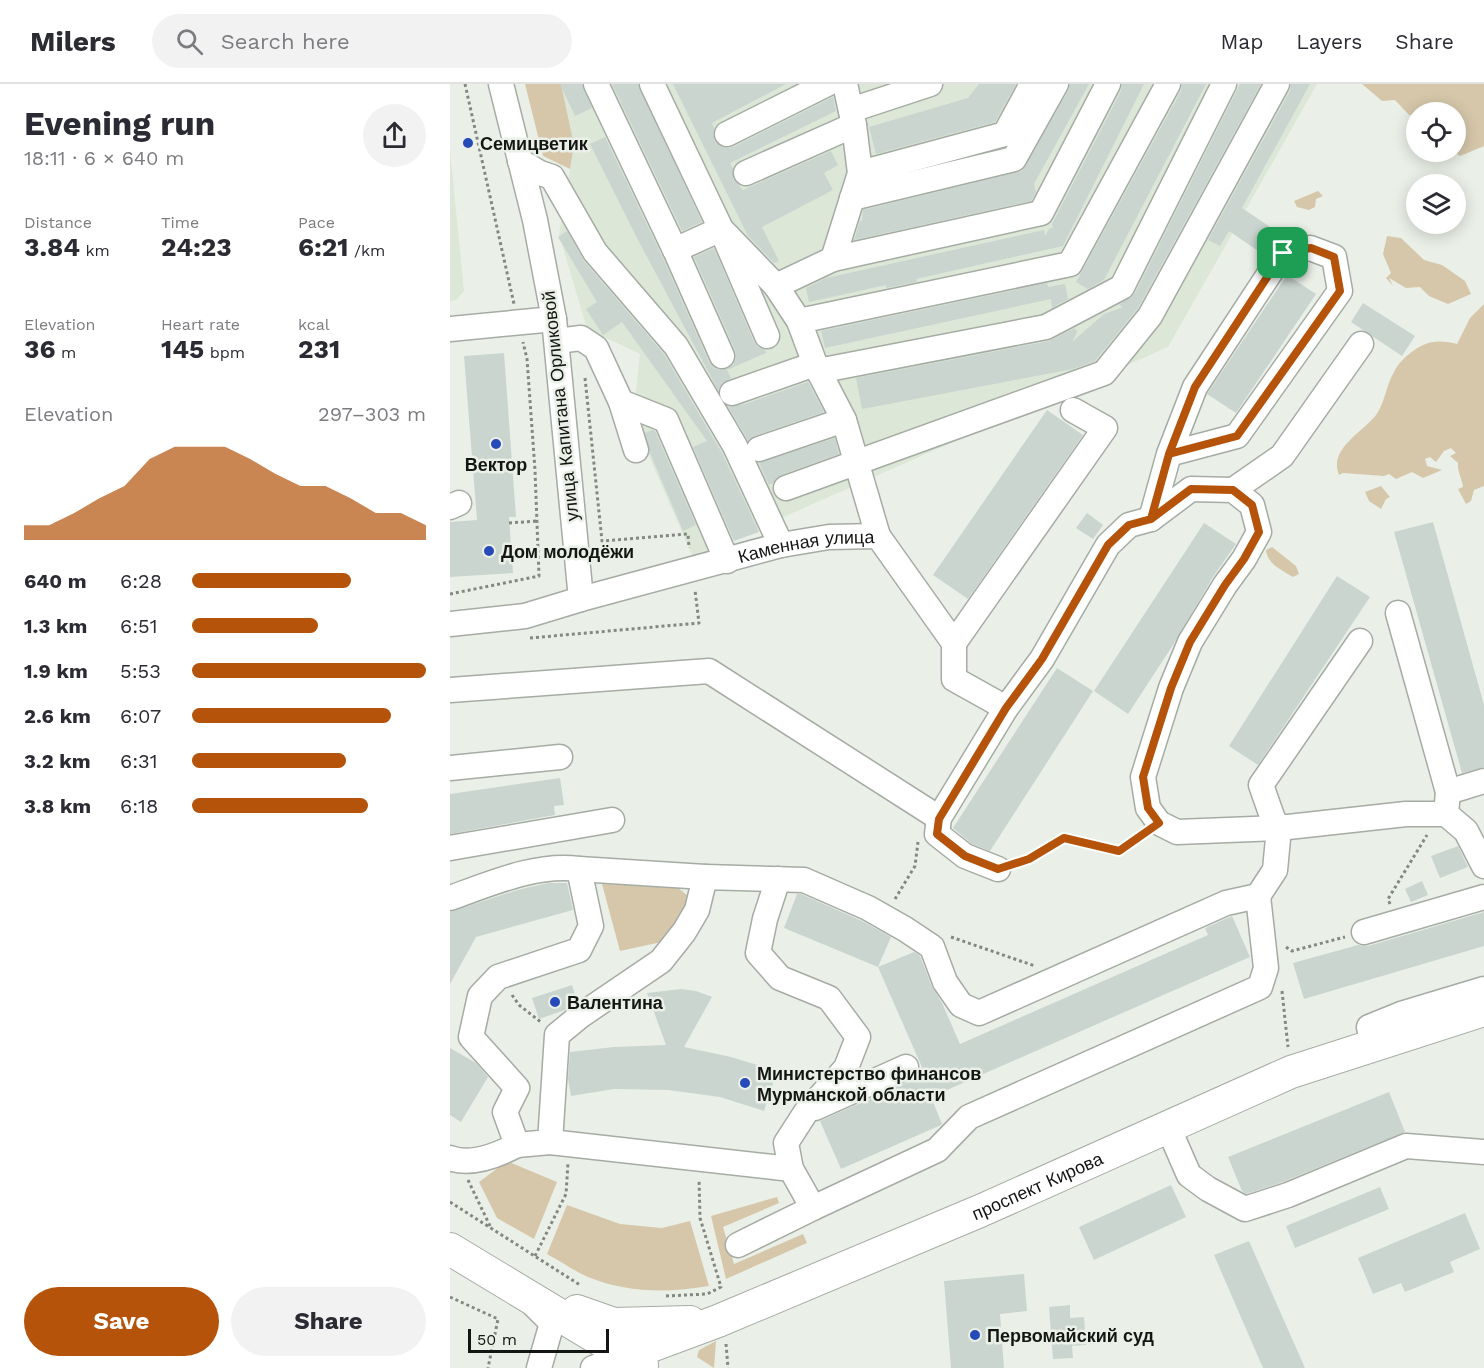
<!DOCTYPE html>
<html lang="en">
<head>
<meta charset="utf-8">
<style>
  :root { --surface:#fff; --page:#f2f2f3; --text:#2b2b33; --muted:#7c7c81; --line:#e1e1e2; --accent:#b45309 }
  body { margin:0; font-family:"Work Sans",sans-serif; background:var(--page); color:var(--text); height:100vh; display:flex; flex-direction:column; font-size:22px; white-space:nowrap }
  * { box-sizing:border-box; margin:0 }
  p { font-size:20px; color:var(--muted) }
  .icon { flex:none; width:33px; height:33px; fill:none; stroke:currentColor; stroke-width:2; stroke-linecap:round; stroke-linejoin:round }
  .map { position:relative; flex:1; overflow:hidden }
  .side { display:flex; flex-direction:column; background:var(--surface); width:450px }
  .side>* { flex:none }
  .tools { position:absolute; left:956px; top:18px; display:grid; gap:12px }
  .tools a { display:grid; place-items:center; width:60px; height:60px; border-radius:50%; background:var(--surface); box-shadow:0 3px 15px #0003; font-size:30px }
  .scale { position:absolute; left:18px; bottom:15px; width:141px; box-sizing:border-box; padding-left:6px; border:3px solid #141613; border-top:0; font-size:16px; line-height:21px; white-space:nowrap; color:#141613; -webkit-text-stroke:4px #eaf0e7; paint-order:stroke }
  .pin { position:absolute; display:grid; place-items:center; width:51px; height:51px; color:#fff; margin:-26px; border-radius:12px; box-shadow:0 3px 9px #0006 }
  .round { display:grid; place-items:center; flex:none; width:63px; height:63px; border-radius:32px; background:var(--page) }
  .headline { display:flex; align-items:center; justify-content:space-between; height:102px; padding:0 24px }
  h1 { font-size:33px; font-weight:700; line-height:45px }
  .figures { display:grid; grid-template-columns:repeat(3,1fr); gap:9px; height:102px; padding:6px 24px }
  .figures div { display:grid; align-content:center }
  .figures b { font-size:26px; font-weight:700 }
  .figures small { font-size:16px; font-weight:400 }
  .figures p { font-size:16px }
  .chart { height:168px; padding:12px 24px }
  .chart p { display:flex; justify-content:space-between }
  .chart svg { width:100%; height:108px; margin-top:6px; fill:var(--accent); opacity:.7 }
  .cta { display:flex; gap:12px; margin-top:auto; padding:12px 24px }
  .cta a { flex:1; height:69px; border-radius:36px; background:var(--accent); color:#fff; font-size:24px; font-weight:700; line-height:69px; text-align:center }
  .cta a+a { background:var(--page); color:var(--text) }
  ul { padding:0 24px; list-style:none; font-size:20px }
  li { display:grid; grid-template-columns:96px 72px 1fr; align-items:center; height:45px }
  li i { height:15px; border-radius:8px; background:var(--accent) }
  header { display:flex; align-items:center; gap:36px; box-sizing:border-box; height:84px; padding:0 30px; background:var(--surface); border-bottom:2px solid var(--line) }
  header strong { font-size:28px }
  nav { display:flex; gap:33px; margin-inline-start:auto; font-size:21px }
  .search { width:420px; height:54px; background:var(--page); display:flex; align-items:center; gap:15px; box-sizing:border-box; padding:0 21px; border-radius:33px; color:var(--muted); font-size:22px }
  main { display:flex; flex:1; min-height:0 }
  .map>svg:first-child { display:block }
  .built { fill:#dce7d7 }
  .green { fill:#d6c7aa }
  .building { fill:#cad5cf }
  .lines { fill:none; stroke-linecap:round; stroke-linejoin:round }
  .minor-casing { stroke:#a5aca3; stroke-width:27 }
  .major-casing { stroke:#a5aca3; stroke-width:34 }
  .path { stroke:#848882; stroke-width:3; stroke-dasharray:3 3; stroke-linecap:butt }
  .minor { stroke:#fff; stroke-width:24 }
  .major { stroke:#fff; stroke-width:32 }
  .route-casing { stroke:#fff; stroke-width:12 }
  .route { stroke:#b45309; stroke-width:8 }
  .poi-dot { fill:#264bb9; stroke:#eaf0e7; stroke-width:2 }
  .labels { text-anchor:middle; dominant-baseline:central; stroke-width:5; stroke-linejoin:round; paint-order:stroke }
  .poi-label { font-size:18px; font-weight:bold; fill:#141613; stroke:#eaf0e7; text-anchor:start }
  .street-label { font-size:18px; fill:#141613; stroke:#eaf0e7 }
</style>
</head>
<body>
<header>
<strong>Milers</strong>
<div class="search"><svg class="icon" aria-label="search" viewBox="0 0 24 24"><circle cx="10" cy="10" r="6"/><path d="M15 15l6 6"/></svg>Search here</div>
<nav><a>Map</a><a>Layers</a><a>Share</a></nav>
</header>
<main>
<section class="side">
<div class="headline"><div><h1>Evening run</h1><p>18:11 · 6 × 640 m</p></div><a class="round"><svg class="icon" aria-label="share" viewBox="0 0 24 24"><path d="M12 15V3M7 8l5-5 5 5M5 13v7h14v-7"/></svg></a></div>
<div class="figures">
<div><p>Distance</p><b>3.84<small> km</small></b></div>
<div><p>Time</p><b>24:23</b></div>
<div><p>Pace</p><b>6:21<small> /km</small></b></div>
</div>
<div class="figures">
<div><p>Elevation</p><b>36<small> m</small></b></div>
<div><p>Heart rate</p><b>145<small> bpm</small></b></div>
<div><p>kcal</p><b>231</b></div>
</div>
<div class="chart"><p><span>Elevation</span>297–303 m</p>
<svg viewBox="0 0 160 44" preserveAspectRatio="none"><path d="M0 44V38L10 38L20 33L30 27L40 22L50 11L60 6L70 6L80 6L90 11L100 17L110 22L120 22L130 27L140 33L150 33L160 38V44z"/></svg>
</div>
<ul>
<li><b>640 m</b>6:28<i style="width:68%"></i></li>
<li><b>1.3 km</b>6:51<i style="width:54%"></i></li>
<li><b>1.9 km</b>5:53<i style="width:100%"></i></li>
<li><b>2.6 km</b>6:07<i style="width:85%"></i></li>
<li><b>3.2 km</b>6:31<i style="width:66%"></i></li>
<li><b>3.8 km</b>6:18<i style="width:75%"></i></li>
</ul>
<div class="cta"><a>Save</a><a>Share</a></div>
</section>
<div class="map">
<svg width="1034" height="1284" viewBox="0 0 1034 1284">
  <rect width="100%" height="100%" fill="#eaf0e7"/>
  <path class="built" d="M111,0h756l-149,263 -475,210 -60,-137 7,-66 -53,-25 -28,-95 15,-89z
    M0,66l14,141 -8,9 -6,1z"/>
  <path class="green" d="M75,0h36l13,61 -4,24 -27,-13z
    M912,0h122v62l-24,10 -6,-4 1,-18 2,-3 -2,-1v-18h-39v3h-7l-14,-15 -13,1z
    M868,107l5,5 -7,3 -1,8 -6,3 -12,-3 -3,-6z
    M937,152l14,2 23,22 18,5 23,16 6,13 -23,10 -19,-8 -9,-9 -14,1 -17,-10 4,8 -7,-8 5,-5 -8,-19z
    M1034,220v182l-10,4 -3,11 -5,3 -8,-15 5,-2c-1,-9 -6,-16 -5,-24l-8,-7 6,-3 -5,-5 -7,3 -8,11 -6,-5 -5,2 2,7 15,4 -19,8 -11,-6 -16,7 -7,-5 -5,2 -41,-3 -4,2c-11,-26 24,-43 37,-60 9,-12 10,-30 18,-43 6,-13 26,-29 40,-30 8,-1 16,0 23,2l13,-26z
    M931,402l9,11 -4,2 -5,10 -12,-8 -4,-9z
    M822,463l24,19 3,8 -6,3c-11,-7 -26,-13 -27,-27z
    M152,800l75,3 11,9 -9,33 -13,12 -46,10z
    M57,1077l50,21 -23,57 -37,-21 -18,-36z
    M327,1113l2,6 -56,24 11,37 69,-30 4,9 -81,36 -15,-63z
    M117,1121l53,19 42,4 28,-7 19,65c-41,7 -82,7 -121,-9 -14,-6 -28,-16 -41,-23z
    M266,1257l-2,27 -17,-11 2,-7z"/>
  <path class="building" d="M110,0h22l10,24 -17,8z
    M162,0h26l64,138 -20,9z
    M223,0h113l-74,39 2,5 -1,6 2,7 5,5 6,2 7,-1 100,-50 3,14 -106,52 3,6v10l10,11 88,-39 7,14 -14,8 9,17 -71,37 17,34 -5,2 -26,-27z
    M529,0h37l-21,38 -119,32 -7,-27 99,-29z
    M620,0h19l-55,100 2,8 -5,9 -177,39 6,-19h2l1,-11 159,-39 46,-80z
    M672,0h22l-81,162 -147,33 1,3 -31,6v-3l-77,17 -3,-14 20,-10 218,-48 1,6 4,-7 4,-1 -1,-4 69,-133z
    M732,0h24l-102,196 -16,9 -12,-7 105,-191z
    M790,0h21l-123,224 -43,53 -22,8 -211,40 -6,-31 193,-37 26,-13v2h3l-6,12 32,-28 19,-7 -4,-2 16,-12z
    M841,0h19l-68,124 37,25 -15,22 -35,-24 -9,15 -12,-6 82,-149z
    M155,53l57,119 47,106 5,6 6,2 7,-1 7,-5 2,-7 -1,-7 -41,-93 20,-9 40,94 4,5 7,3 1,3 -39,17 4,8 -9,5 -4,7 -80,-150 -48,-96z
    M117,147l17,30 80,93 58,99 37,79 -25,9 -41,-94 14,-6 -85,-119 -19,13 -17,-26 11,-7 -39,-65z
    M837,191l29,19 -80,119 -29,-19z
    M597,199l1,4 17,-3 3,15 -16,9 -1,-9 -226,49 -4,-17z
    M913,219l52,33 -13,20 -51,-34z
    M54,269l12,164h-7l4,56 -63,4v-55l27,-2 -13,-164z
    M358,298l16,30 -70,24 -6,4 -20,-33 17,-3z
    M597,326l36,25 -115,164 -35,-24z
    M202,346l3,1 41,94 -13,6 -33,-78 -5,-20z
    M385,354l4,16 -58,21 -8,8 -4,2 -10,-22z
    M637,429l16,12 -10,14 -17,-11z
    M983,438l51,183v62l-22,6 -68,-241z
    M754,439l32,21 -23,33 -40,68 -45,69 -34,-23z
    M887,492l33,21 -112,168 -29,-19z
    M607,584l36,23 -103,160 -18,-7 -19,-16z
    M110,694l4,27 -10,1 1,9 -105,19v-40z
    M1008,762l10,21 -28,11 -9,-22z
    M972,797l6,14 -17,7 -6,-13z
    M98,799h19l6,27 -97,27 -26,47v-72l67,-22z
    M347,810h4l61,27 29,16 -13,30 -94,-39z
    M1034,828v34l-180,53 -11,-36 65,-18 10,1z
    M782,832l18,41 -319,140 11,27 -1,1 -100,44 -21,-48 105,-47 -47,-107 36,-15 6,4 12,31 10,16 18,41 248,-109 -3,-7z
    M122,901l5,16 -12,9 -26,9 -7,-21z
    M231,905l15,2 16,6 -28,50 47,10 46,14 -13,40 -44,-14 -52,-7 -54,-1 -43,7 -3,-17 2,-27 44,-5 52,-2 -19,-52z
    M0,964l26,15 12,14 -27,45 -11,-7z
    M939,1008l16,40 -125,51 -34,11 -4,-3 -14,-34z
    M721,1101l15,32 -92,43 -15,-33z
    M930,1103l9,22 -94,39 -9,-22z
    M1015,1129l15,36 -30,13 4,10 -49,20 -4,-9 -28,11 -15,-36z
    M799,1157l56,127h-42l-49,-113z
    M574,1190l3,37 -27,3 4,54h-53l-7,-87z
    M620,1221v13l14,-1 2,28 -14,1 1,12 -20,1 -4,-52z"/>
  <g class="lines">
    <g class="minor-casing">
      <g id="minor">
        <path d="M146,0l79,166 47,106"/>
        <path d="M202,0l69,145 55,57 23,35 16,43 29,56 34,116"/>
        <path d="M395,0l9,41 6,48 -27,86 208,-46 67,-129"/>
        <path d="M401,26l79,-26"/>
        <path d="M277,50l100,-50"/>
        <path d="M70,77l20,12 12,4 43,75 81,94 59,100 46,99"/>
        <path d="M296,89l108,-48"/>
        <path d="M410,89l145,-39 27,-50"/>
        <path d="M402,114l162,-39 42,-75"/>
        <path d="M225,166l46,-21 46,107"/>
        <path d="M326,202l57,-27"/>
        <path d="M349,237l271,-57 98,-180"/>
        <path d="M0,245l104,-10"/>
        <path d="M107,257l24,-3 15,10 25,54 45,18 61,141"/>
        <path d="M368,287l228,-44 76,-40 102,-203"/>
        <path d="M282,309l83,-29"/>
        <path d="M171,318l15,48"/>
        <path d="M309,365l85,-29"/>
        <path d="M336,404l318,-115 46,-57 127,-232"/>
        <path d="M783,406l49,-34 79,-112"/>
        <path d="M0,423l9,-4"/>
        <path d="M701,435l18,-65 68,-18 103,-145 -6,-34 -24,-9 -27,5 -88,134 -26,67"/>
        <path id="s1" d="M131,515l200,-54 48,-8 49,-1 76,107v36l52,29"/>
        <path d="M948,529l50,179 -2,22"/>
        <path d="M0,540l75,-8 56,-17 -27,-280 -19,-99 -34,-136"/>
        <path d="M504,559l151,-215 -32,-18"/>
        <path d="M0,606l259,-19 230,147"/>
        <path d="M0,684l110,-11"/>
        <path d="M998,708l36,-11"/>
        <path d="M0,764l162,-28"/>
        <path d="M129,785l126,8"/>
        <path d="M548,785l-33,-13 -28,-22 2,-16 67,-110 36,-49 66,-114 21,-20 22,-6 40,-30 42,1 19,15 7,27 -15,27 -19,26 -35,57 -19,46 -28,89 5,31 11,15 18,9 102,-4 127,-14h40l20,17 18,35"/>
        <path d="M328,795l-13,40 -7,34 22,25 49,20 29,39 -12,31 -40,44 -20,31 5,26"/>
        <path d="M0,814c40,-14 86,-35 129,-29l12,57 -12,24 -81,27 -18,19 -9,41 46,51 -12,24 12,33c-19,10 -46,21 -67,13"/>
        <path d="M914,848l120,-35"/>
        <path d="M923,961l-4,-18 32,-13 83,-25"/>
        <path d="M365,1024l91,-41"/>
        <path d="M718,1043l21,48 19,14 37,20 43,-14 118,-49 78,6"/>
        <path d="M100,1058l241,27 22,39 124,-58 32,-33 291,-130 6,-19 -8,-72"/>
        <path d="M67,1061l33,-3 7,-107 23,-19 81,-55 23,-29 13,-22 8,-33 99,3 64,28 37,21 27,18 13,35 16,23 18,8 247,-110 32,-7 17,-26 4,-42 -6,-9 -12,-34 99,-144"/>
        <path d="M288,1161l75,-37"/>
        <path d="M83,1220l19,19 -13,45"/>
        <path d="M143,1284l31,-12"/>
      </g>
    </g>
    <g class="major-casing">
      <g id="major">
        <path d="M0,1165l192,116"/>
        <path d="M127,1227l37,13 76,-2"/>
        <path id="s2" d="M174,1272l94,-35 262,-110 311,-139 193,-62"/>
      </g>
    </g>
    <path class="path" d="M15,0l49,220
      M135,294l17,163 86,-7 1,14
      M59,439l28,-2
      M0,510l89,-18 -4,-106 -8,-111 -4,-17
      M80,554l169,-15 -4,-33
      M568,779l11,-4 35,-21 55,13 24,-16
      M445,815l20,-33 3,-24
      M940,820l-2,-5 39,-64
      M501,853l84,29
      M836,863l6,4 53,-14
      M832,907l6,56
      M62,911l7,10 23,18
      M18,1096l22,46
      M0,1118l130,83
      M85,1172l31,-62 2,-31
      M216,1212l41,-2 14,-7 -21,-69 -1,-39
      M0,1213l48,22 -10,49
      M276,1260l2,24"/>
    <use href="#minor" class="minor"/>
    <use href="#major" class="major"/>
  </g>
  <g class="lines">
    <g class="route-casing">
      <path id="route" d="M833,169l-88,134 -26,67 -18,65 -22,6 -21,20 -66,114 -36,49 -67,111 -2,15 28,22 33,13 31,-10 35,-21 55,13 40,-28 -11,-15 -5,-31 28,-89 19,-46 35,-57 19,-26 15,-27 -7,-27 -19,-15 -42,-1 -40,30 18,-65 68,-18 103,-145 -6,-34 -23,-9 -28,5"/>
    </g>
    <use href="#route" class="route"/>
  </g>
  <g class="poi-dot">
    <circle cx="18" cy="59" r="6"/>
    <circle cx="46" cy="360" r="6"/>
    <circle cx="39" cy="467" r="6"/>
    <circle cx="105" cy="918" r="6"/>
    <circle cx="295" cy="999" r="6"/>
    <circle cx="525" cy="1251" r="6"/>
  </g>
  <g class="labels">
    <g class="poi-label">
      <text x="30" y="59">Семицветик</text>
      <text x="46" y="380" text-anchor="middle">Вектор</text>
      <text x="51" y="467">Дом молодёжи</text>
      <text x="117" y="918">Валентина</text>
      <text x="307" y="989">Министерство финансов<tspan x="307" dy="21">Мурманской области</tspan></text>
      <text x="537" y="1251">Первомайский суд</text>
    </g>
    <g class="street-label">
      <text transform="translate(110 322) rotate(-96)">улица Капитана Орликовой</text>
      <text stroke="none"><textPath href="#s1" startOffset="232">Каменная улица</textPath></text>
      <text stroke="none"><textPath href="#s2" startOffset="447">проспект Кирова</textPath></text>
    </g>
  </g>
</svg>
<div class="tools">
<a><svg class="icon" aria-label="locate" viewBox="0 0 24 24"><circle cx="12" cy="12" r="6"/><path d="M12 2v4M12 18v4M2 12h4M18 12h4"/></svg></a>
<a><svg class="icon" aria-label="layers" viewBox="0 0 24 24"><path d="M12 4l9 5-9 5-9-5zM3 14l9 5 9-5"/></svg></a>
</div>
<div class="scale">50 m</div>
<div class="pin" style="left:833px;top:169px;background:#1e9e55"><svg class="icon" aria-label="arrive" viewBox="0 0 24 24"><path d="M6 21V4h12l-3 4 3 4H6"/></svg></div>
</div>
</main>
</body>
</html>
